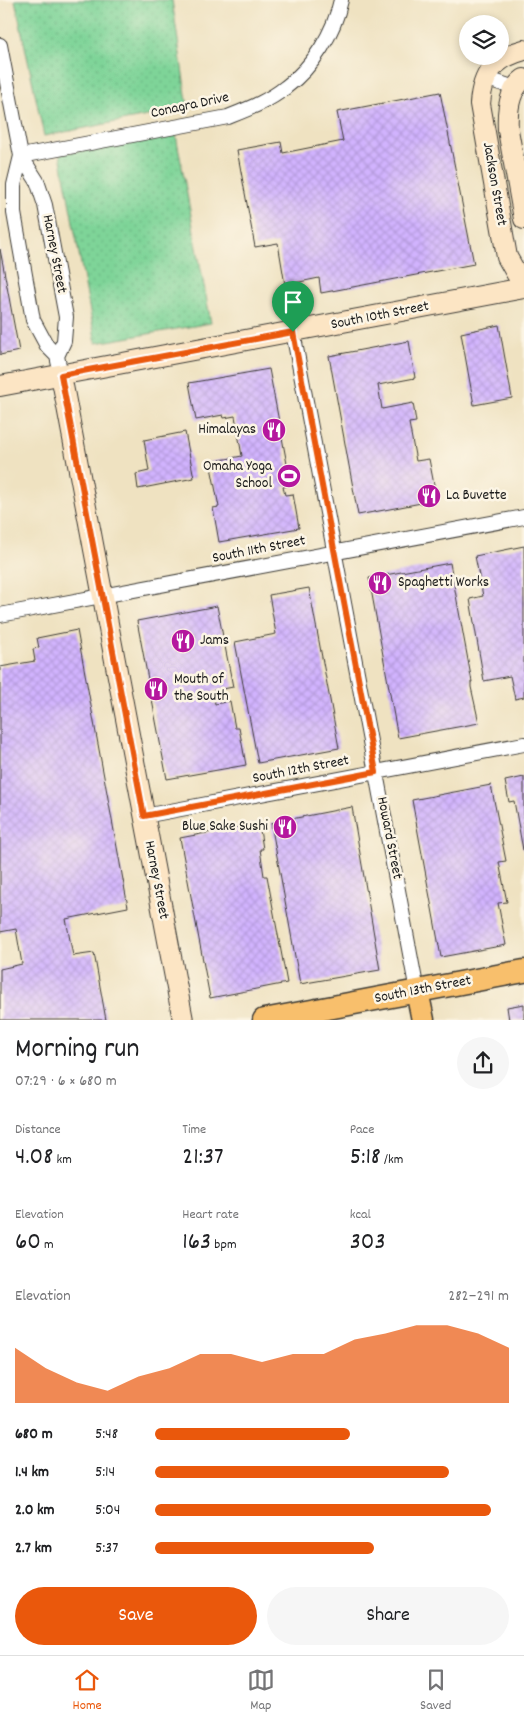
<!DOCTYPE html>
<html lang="en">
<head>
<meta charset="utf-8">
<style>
  :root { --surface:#fff; --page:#f6f6f6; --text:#202124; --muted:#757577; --line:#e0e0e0; --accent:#ea580c }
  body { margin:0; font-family:Dekko,sans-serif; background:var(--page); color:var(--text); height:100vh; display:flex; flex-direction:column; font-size:19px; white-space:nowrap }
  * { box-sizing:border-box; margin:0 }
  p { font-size:16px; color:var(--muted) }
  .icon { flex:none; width:28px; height:28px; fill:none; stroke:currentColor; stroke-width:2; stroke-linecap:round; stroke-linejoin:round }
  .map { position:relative; height:1020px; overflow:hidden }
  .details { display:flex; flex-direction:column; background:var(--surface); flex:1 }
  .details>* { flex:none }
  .buttons { position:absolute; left:459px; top:15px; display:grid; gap:10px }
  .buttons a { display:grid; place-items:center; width:50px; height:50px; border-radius:50%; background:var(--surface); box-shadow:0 2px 8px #0003; font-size:25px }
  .pin { position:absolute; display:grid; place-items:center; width:42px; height:42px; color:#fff; margin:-51px -21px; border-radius:50% 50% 50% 0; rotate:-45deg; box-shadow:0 0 5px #0007 }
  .pin .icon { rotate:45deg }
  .round { display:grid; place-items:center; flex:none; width:52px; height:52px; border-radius:26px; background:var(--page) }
  .summary { display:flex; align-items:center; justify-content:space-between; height:85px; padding:0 15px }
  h1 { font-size:28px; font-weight:600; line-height:38px }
  .metrics { display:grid; grid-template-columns:repeat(3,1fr); gap:8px; height:85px; padding:5px 15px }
  .metrics div { display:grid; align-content:center }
  .metrics b { font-size:25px; font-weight:600 }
  .metrics small { font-size:14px; font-weight:400 }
  .metrics p { font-size:14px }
  .chart { height:140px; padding:10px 15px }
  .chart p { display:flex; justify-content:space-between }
  .chart svg { width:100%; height:90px; margin-top:5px; fill:var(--accent); opacity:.7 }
  .cta { display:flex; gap:10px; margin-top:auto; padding:10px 15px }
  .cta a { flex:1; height:58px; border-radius:30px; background:var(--accent); color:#fff; font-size:20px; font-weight:600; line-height:58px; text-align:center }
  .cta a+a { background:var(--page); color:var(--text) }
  ul { padding:0 15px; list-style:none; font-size:16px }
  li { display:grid; grid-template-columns:80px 60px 1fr; align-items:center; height:38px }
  li i { height:12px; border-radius:6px; background:var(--accent) }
  .tabs { display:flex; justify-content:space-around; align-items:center; height:70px; border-top:1px solid var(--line); background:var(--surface); font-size:14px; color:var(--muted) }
  .tabs a { display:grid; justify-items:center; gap:2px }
  .tabs .active { color:var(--accent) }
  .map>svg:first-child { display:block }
  .grass { fill:url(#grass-dots); stroke:#4d785a }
  .building { fill:url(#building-cross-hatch) }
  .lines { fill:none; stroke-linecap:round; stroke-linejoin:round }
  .street-casing { stroke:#3c3a35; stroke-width:16 }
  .secondary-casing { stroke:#3c3a35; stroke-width:22 }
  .primary-casing { stroke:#3c3a35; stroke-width:25 }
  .street { stroke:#fff; stroke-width:14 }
  .secondary { stroke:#fce5c4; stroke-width:20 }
  .primary { stroke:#f8bf6c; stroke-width:22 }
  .route-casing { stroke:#fff; stroke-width:10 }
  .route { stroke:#ea580c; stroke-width:6 }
  .labels { text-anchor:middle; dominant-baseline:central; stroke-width:5; stroke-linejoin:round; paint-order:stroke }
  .street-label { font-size:15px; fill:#1c1c1c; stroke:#fcf5e5 }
  .poi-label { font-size:15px; fill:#1c1c1c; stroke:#fcf5e5; text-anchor:start }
</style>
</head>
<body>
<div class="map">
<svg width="524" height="1020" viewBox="0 0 524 1020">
  <defs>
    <pattern id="grass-dots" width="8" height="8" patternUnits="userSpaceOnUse" patternTransform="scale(1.25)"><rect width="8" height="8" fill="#7ed498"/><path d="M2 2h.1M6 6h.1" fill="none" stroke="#6cb582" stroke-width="1.8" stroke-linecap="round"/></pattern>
    <pattern id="building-cross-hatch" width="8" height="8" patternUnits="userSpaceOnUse" patternTransform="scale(1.25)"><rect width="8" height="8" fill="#d1b3fe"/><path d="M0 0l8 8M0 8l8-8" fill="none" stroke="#b399d9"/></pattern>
  </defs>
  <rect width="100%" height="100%" fill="#fcf5e5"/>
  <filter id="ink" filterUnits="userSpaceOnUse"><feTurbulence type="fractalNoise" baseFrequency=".02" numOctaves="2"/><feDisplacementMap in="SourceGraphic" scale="10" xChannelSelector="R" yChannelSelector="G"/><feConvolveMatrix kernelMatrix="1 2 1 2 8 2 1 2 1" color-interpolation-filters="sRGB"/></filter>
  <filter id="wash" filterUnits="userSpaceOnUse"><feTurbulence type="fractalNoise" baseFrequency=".0096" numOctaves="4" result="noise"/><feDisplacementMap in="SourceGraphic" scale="20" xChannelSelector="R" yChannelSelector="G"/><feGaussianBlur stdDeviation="1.12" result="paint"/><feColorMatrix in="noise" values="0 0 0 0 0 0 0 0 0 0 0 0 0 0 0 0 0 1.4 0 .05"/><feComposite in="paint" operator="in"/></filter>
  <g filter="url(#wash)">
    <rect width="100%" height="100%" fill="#efe2c1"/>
    <path class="grass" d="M15,0h157l16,108 -144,28z
      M176,135l35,188 -115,20 -36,-189z"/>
    <g id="blocks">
      <path class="building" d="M440,92l34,172 -153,29 -2,-15 -34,7 -7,-42 -23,4 -18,-97 44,-8 2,11 60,-12 -6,-29z
        M0,249l19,102 -19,4z
        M499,325l13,73 -38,7 -13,-72z
        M409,341l6,37 -37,7 4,24 31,-6 3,19 -7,1 7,38 13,-2 8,41 -79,15 -29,-159z
        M269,369l22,116 -8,2 2,8 8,-1 6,34 -80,14 -6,-34 6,-1 -9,-45 32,-6 -7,-40 -11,2 -1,-3 -27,5 -7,-37z
        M185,432l9,46 -56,11 -2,-15 13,-3 -5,-31z
        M524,546v151l-9,2 -5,-23 -26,5 -14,-82 13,-3 -8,-40z
        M450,563l22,119h-1v5l8,36 -81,15 -29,-160z
        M309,588l30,160 -81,15 -23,-121 41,-8 -7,-39z
        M217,606l16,81 -20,4 2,13 15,-3 5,27h4l7,37 -79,14 -30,-158z
        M77,630l51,277 -62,12 7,37 21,-3 12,67h-106v-51l22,-5 -6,-35 -16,3v-265l35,-6 -2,-12 6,-1 -2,-10z
        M524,777v73h-1l-9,-49 -5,1 -4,-21z
        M491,785l15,76 -7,1 8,40 -9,1 8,42 -65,12 -29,-157z
        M352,807l28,163 -80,14 -29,-161z
        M259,823l4,26h-3l4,27h3l20,107 -77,15 -30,-160z
        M524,1004v16h-15l-2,-13z"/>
    </g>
  </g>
  <g filter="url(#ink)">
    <use href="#blocks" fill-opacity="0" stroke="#3c3a35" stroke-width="1"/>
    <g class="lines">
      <g class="street-casing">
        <path id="street" d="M0,45l21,111 16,25 8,24 21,112 -2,24 -7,15 4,19
          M485,78l30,10
          M21,156l207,-39c20,-8 41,-16 58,-30 27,-20 48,-54 55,-87
          M21,156l-7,29v28l19,107 14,26 10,10
          M293,332l124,659
          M0,615l524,-98
          M144,816l380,-72"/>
      </g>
      <g class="secondary-casing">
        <path id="secondary" d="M524,50c-30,8 -42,24 -44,54l27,153 17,30
          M524,79c-16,11 -17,34 -16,51l16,89
          M61,375l122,645
          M0,386l524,-98"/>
      </g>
      <g class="primary-casing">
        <path id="primary" d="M417,991l6,29
          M264,1020l260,-49"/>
      </g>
      <use href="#street" class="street"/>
      <use href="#secondary" class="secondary"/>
      <use href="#primary" class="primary"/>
    </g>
  </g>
  <g class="lines" filter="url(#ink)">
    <g class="route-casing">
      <path id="route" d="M293,332l83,440 -232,44 -83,-441z"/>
    </g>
    <use href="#route" class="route"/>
  </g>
  <defs>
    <g id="restaurant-disc" transform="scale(1.25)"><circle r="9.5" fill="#b5179e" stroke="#fcf5e5"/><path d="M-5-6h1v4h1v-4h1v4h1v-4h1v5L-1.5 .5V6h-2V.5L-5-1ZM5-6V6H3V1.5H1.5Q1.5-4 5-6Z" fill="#fff"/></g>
    <g id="stadium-disc" transform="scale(1.25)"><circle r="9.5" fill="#b5179e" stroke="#fcf5e5"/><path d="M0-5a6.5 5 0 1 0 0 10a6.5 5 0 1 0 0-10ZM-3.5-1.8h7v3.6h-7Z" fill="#fff"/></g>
  </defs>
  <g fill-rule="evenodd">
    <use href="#restaurant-disc" x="274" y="430"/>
    <use href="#stadium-disc" x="289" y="476"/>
    <use href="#restaurant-disc" x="429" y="496"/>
    <use href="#restaurant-disc" x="380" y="583"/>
    <use href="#restaurant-disc" x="183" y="641"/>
    <use href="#restaurant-disc" x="156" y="689"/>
    <use href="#restaurant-disc" x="285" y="827"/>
  </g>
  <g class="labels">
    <g class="street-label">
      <text transform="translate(190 106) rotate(-12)">Conagra Drive</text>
      <text transform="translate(494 184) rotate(80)">Jackson Street</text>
      <text transform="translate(54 254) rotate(79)">Harney Street</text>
      <text transform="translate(380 316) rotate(-11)">South 10th Street</text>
      <text transform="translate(259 550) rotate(-11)">South 11th Street</text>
      <text transform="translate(301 770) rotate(-11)">South 12th Street</text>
      <text transform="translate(389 838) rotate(79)">Howard Street</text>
      <text transform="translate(156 880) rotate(79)">Harney Street</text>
      <text transform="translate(423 990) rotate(-11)">South 13th Street</text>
    </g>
    <g class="poi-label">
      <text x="256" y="430" text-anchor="end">Himalayas</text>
      <text x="272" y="467" text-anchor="end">Omaha Yoga<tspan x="272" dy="17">School</tspan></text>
      <text x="446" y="496">La Buvette</text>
      <text x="398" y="583">Spaghetti Works</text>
      <text x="200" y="641">Jams</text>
      <text x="174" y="680">Mouth of<tspan x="174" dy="17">the South</tspan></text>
      <text x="268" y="827" text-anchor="end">Blue Sake Sushi</text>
    </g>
  </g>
</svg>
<div class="buttons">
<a><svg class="icon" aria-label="layers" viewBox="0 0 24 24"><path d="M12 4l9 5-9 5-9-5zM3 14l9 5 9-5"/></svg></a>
</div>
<div class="pin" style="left:293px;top:332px;background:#1e9e55"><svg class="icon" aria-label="arrive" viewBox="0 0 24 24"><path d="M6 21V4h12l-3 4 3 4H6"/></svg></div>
</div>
<section class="details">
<div class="summary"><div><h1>Morning run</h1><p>07:29 · 6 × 680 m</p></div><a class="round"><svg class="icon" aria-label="share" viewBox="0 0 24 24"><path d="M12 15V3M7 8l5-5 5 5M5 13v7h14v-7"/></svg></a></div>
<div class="metrics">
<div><p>Distance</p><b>4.08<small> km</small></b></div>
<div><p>Time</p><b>21:37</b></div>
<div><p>Pace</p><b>5:18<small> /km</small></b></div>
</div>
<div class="metrics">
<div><p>Elevation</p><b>60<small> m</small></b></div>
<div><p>Heart rate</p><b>163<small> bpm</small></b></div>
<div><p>kcal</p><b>303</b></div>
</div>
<div class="chart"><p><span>Elevation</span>282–291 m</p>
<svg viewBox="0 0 160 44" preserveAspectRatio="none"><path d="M0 44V17L10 27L20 34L30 38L40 31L50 27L60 20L70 20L80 24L90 20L100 20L110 13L120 10L130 6L140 6L150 10L160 17V44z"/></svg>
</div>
<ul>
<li><b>680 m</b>5:48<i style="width:55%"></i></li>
<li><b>1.4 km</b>5:14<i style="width:83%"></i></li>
<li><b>2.0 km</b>5:04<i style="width:95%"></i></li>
<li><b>2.7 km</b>5:37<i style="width:62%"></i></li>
</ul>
<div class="cta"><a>Save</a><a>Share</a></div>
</section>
<nav class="tabs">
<a class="active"><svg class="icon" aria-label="home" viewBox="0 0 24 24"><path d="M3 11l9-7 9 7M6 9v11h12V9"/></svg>Home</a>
<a><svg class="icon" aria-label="map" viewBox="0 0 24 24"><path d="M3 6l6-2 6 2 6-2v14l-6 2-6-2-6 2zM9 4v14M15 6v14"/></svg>Map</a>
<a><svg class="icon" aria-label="saved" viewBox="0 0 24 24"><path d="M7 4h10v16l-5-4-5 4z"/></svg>Saved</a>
</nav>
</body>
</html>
